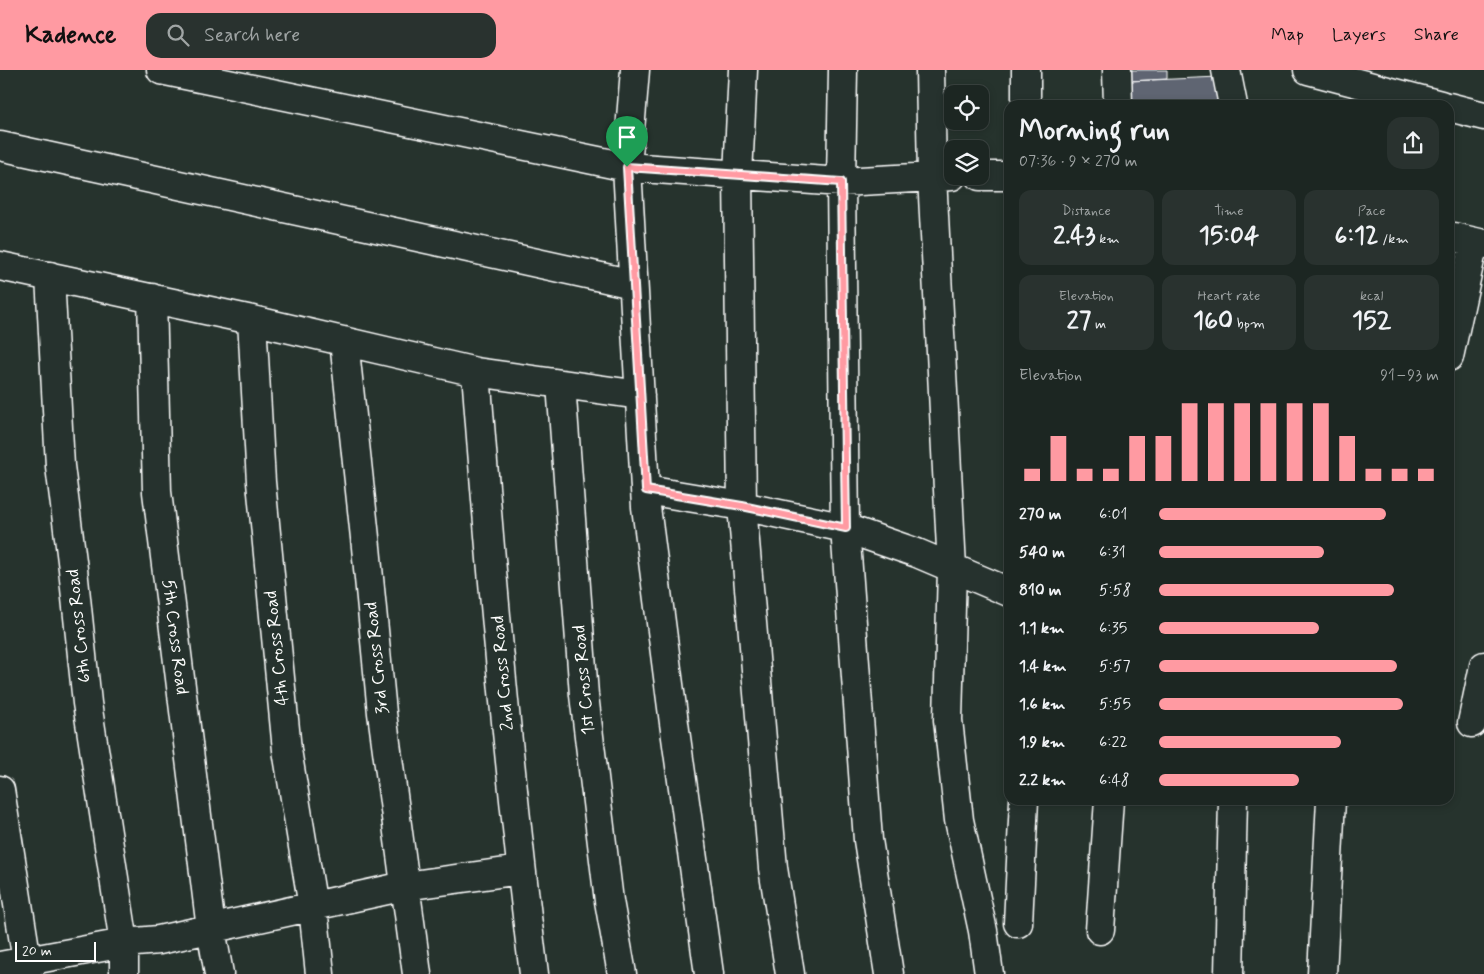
<!DOCTYPE html>
<html lang="en">
<head>
<meta charset="utf-8">
<style>
  :root { --surface:#1c2622; --page:#29322f; --text:#f1f3f6; --muted:#a0a5a5; --line:#3a4340; --accent:#ff9aa2 }
  body { margin:0; font-family:Mynerve,sans-serif; background:var(--page); color:var(--text); height:100vh; display:flex; flex-direction:column; font-size:19px; white-space:nowrap }
  * { box-sizing:border-box; margin:0 }
  p { font-size:16px; color:var(--muted) }
  .icon { flex:none; width:28px; height:28px; fill:none; stroke:currentColor; stroke-width:2; stroke-linecap:round; stroke-linejoin:round }
  .map { position:relative; flex:1; overflow:hidden }
  .panel { position:absolute; left:1004px; top:30px; width:450px; height:705px; display:flex; flex-direction:column; background:var(--surface); border-radius:15px; box-shadow:0 2px 8px #0003,0 0 0 1px var(--line) }
  .panel>* { flex:none }
  .buttons { position:absolute; left:944px; top:15px; display:grid; gap:10px }
  .buttons a { display:grid; place-items:center; width:45px; height:45px; border-radius:10px; background:var(--surface); box-shadow:0 2px 8px #0003,0 0 0 1px var(--line); font-size:25px }
  .scale { position:absolute; left:15px; bottom:12px; width:81px; box-sizing:border-box; padding-left:5px; border:2px solid #fff; border-top:0; font-size:14px; line-height:18px; white-space:nowrap; color:#fff; -webkit-text-stroke:4px #26332d; paint-order:stroke }
  .pin { position:absolute; display:grid; place-items:center; width:42px; height:42px; color:#fff; margin:-51px -21px; border-radius:50% 50% 50% 0; rotate:-45deg; box-shadow:0 0 5px #0007 }
  .pin .icon { rotate:45deg }
  .round { display:grid; place-items:center; flex:none; width:52px; height:52px; border-radius:15px; background:var(--page) }
  .head { display:flex; align-items:center; justify-content:space-between; height:85px; padding:0 15px }
  h1 { font-size:28px; font-weight:700; line-height:38px }
  .figures { display:grid; grid-template-columns:repeat(3,1fr); gap:8px; height:85px; padding:5px 15px }
  .figures div { display:grid; align-content:center; border-radius:12px; background:var(--page); text-align:center }
  .figures b { font-size:25px; font-weight:700 }
  .figures small { font-size:14px; font-weight:400 }
  .figures p { font-size:14px }
  .chart { height:140px; padding:10px 15px }
  .chart p { display:flex; justify-content:space-between }
  .chart svg { width:100%; height:90px; margin-top:5px; stroke:var(--accent); stroke-width:6 }
  ul { padding:0 15px; list-style:none; font-size:16px }
  li { display:grid; grid-template-columns:80px 60px 1fr; align-items:center; height:38px }
  li i { height:12px; border-radius:6px; background:var(--accent) }
  header { display:flex; align-items:center; gap:30px; box-sizing:border-box; height:70px; padding:0 25px; background:var(--accent); color:#111 }
  header strong { font-size:24px }
  nav { display:flex; gap:28px; margin-inline-start:auto; font-size:18px }
  .search { width:350px; height:45px; background:var(--page); display:flex; align-items:center; gap:12px; box-sizing:border-box; padding:0 18px; border-radius:15px; color:var(--muted); font-size:19px }
  .map>svg:first-child { display:block }
  .building { fill:#5e6572; stroke:#fff }
  .lines { fill:none; stroke-linecap:round; stroke-linejoin:round }
  .minor-casing { stroke:#fff; stroke-width:31 }
  .minor { stroke:#26332d; stroke-width:28 }
  .route-casing { stroke:#fff; stroke-width:10 }
  .route { stroke:#ff9aa2; stroke-width:6 }
  .labels { text-anchor:middle; dominant-baseline:central; stroke-width:4; stroke-linejoin:round; paint-order:stroke }
  .street-label { font-size:18px; fill:#fff; stroke:#26332d }
</style>
</head>
<body>
<header>
<strong>Kadence</strong>
<div class="search"><svg class="icon" aria-label="search" viewBox="0 0 24 24"><circle cx="10" cy="10" r="6"/><path d="M15 15l6 6"/></svg>Search here</div>
<nav><a>Map</a><a>Layers</a><a>Share</a></nav>
</header>
<div class="map">
<svg width="1484" height="904" viewBox="0 0 1484 904">
  <rect width="100%" height="100%" fill="#26332d"/>
  <filter id="ink" filterUnits="userSpaceOnUse"><feTurbulence type="fractalNoise" baseFrequency=".02" numOctaves="2"/><feDisplacementMap in="SourceGraphic" scale="10" xChannelSelector="R" yChannelSelector="G"/><feConvolveMatrix kernelMatrix="1 2 1 2 8 2 1 2 1" color-interpolation-filters="sRGB"/></filter>
  <g filter="url(#ink)">
    <path class="building" d="M1128,0h39v9l-38,2z
      M1219,7l2,28h-91l-1,-24z"/>
    <g class="lines">
      <g class="minor-casing">
        <path id="minor" d="M161,0l466,97 214,15 111,-6
          M635,0l-8,97 19,340 28,216 35,251
          M743,0l-5,105 4,331 31,362 17,106
          M843,0l-2,112 4,346 23,312 21,134
          M930,0l2,106 20,392 -4,152 11,100 24,111 6,43
          M1026,0v35
          M1117,0l1,35
          M1226,0l7,35
          M1308,0l133,35
          M1449,37l35,9
          M0,76l633,138
          M980,106h29
          M1449,166l35,8
          M0,196l252,54 224,52 164,23
          M50,206l10,190 13,103 14,134 37,240v31
          M152,228l5,194 54,437 8,45
          M252,250l9,162 26,268 26,157 7,67
          M344,271l22,206 16,166 35,261
          M1449,287l25,-115
          M476,302c15,201 33,402 58,602
          M561,314l23,311 25,206 13,73
          M646,420l96,16 103,22 72,25 92,39
          M1472,653l12,-57
          M0,720l29,184
          M1018,853l6,-123
          M1100,860l9,-130
          M0,896l124,-23 35,-3 246,-54 116,-16
          M1229,904l4,-174
          M1322,904l9,-174"/>
      </g>
      <use href="#minor" class="minor"/>
    </g>
  </g>
  <g class="lines" filter="url(#ink)">
    <g class="route-casing">
      <path id="route" d="M627,97l214,15 5,346 -104,-22 -96,-16z"/>
    </g>
    <use href="#route" class="route"/>
  </g>
  <g class="labels">
    <g class="street-label">
      <text transform="translate(79 556) rotate(-96)">6th Cross Road</text>
      <text transform="translate(175 567) rotate(83)">5th Cross Road</text>
      <text transform="translate(277 578) rotate(-96)">4th Cross Road</text>
      <text transform="translate(377 588) rotate(-96)">3rd Cross Road</text>
      <text transform="translate(503 603) rotate(-95)">2nd Cross Road</text>
      <text transform="translate(584 610) rotate(-95)">1st Cross Road</text>
    </g>
  </g>
</svg>
<div class="buttons">
<a><svg class="icon" aria-label="locate" viewBox="0 0 24 24"><circle cx="12" cy="12" r="6"/><path d="M12 2v4M12 18v4M2 12h4M18 12h4"/></svg></a>
<a><svg class="icon" aria-label="layers" viewBox="0 0 24 24"><path d="M12 4l9 5-9 5-9-5zM3 14l9 5 9-5"/></svg></a>
</div>
<div class="scale">20 m</div>
<div class="pin" style="left:627px;top:97px;background:#1e9e55"><svg class="icon" aria-label="arrive" viewBox="0 0 24 24"><path d="M6 21V4h12l-3 4 3 4H6"/></svg></div>
<section class="panel">
<div class="head"><div><h1>Morning run</h1><p>07:36 · 9 × 270 m</p></div><a class="round"><svg class="icon" aria-label="share" viewBox="0 0 24 24"><path d="M12 15V3M7 8l5-5 5 5M5 13v7h14v-7"/></svg></a></div>
<div class="figures">
<div><p>Distance</p><b>2.43<small> km</small></b></div>
<div><p>Time</p><b>15:04</b></div>
<div><p>Pace</p><b>6:12<small> /km</small></b></div>
</div>
<div class="figures">
<div><p>Elevation</p><b>27<small> m</small></b></div>
<div><p>Heart rate</p><b>160<small> bpm</small></b></div>
<div><p>kcal</p><b>152</b></div>
</div>
<div class="chart"><p><span>Elevation</span>91–93 m</p>
<svg viewBox="0 0 160 44" preserveAspectRatio="none"><path d="M5 44V38M15 44V22M25 44V38M35 44V38M45 44V22M55 44V22M65 44V6M75 44V6M85 44V6M95 44V6M105 44V6M115 44V6M125 44V22M135 44V38M145 44V38M155 44V38"/></svg>
</div>
<ul>
<li><b>270 m</b>6:01<i style="width:81%"></i></li>
<li><b>540 m</b>6:31<i style="width:59%"></i></li>
<li><b>810 m</b>5:58<i style="width:84%"></i></li>
<li><b>1.1 km</b>6:35<i style="width:57%"></i></li>
<li><b>1.4 km</b>5:57<i style="width:85%"></i></li>
<li><b>1.6 km</b>5:55<i style="width:87%"></i></li>
<li><b>1.9 km</b>6:22<i style="width:65%"></i></li>
<li><b>2.2 km</b>6:48<i style="width:50%"></i></li>
</ul>
</section>
</div>
</body>
</html>
